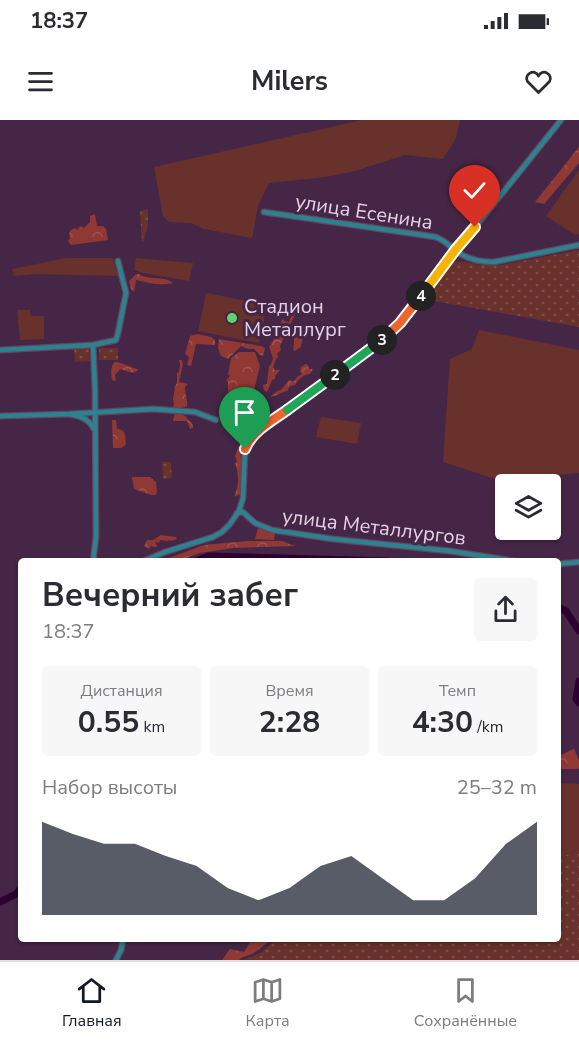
<!DOCTYPE html>
<html lang="ru">
<head>
<meta charset="utf-8">
<style>
  :root { --surface:#fff; --page:#f7f7f7; --text:#2b2b33; --muted:#7c7c81; --line:#e1e1e2; --accent:#111827 }
  body { margin:0; font-family:"Nunito Sans",sans-serif; background:var(--page); color:var(--text); height:100vh; display:flex; flex-direction:column; font-size:22px; white-space:nowrap }
  * { box-sizing:border-box; margin:0 }
  p { font-size:20px; color:var(--muted) }
  .icon { flex:none; width:33px; height:33px; fill:none; stroke:currentColor; stroke-width:2; stroke-linecap:round; stroke-linejoin:round }
  .map { position:relative; flex:1; overflow:hidden }
  .drawer { position:absolute; left:18px; top:438px; width:543px; height:384px; display:flex; flex-direction:column; background:var(--surface); border-radius:6px; box-shadow:0 2px 4px #0004 }
  .drawer>* { flex:none }
  .controls { position:absolute; left:495px; top:354px; display:grid; gap:12px }
  .controls a { display:grid; place-items:center; width:66px; height:66px; border-radius:6px; background:var(--surface); box-shadow:0 2px 4px #0004; font-size:30px }
  .pin { position:absolute; display:grid; place-items:center; width:51px; height:51px; color:#fff; margin:-62px -26px; border-radius:50% 50% 50% 0; rotate:-45deg; box-shadow:0 0 6px #0007 }
  .pin .icon { rotate:45deg }
  .km { position:absolute; width:30px; height:30px; margin:-15px; border-radius:50%; background:#222; color:#fff; font-size:16px; line-height:30px; text-align:center }
  .round { display:grid; place-items:center; flex:none; width:63px; height:63px; border-radius:6px; background:var(--page) }
  .summary { display:flex; align-items:center; justify-content:space-between; height:102px; padding:0 24px }
  h1 { font-size:33px; font-weight:700; line-height:45px }
  .metrics { display:grid; grid-template-columns:repeat(3,1fr); gap:9px; height:102px; padding:6px 24px }
  .metrics div { display:grid; align-content:center; border-radius:6px; background:var(--page); text-align:center }
  .metrics b { font-size:30px; font-weight:700 }
  .metrics small { font-size:16px; font-weight:400 }
  .metrics p { font-size:16px }
  .chart { height:168px; padding:12px 24px }
  .chart p { display:flex; justify-content:space-between }
  .chart svg { width:100%; height:108px; margin-top:6px; fill:var(--accent); opacity:.7 }
  .status { display:flex; justify-content:space-between; align-items:center; height:42px; padding:0 30px; background:var(--surface); direction:ltr }
  .status svg { height:16px; fill:currentColor }
  header { display:flex; justify-content:space-between; align-items:center; height:78px; padding:0 24px; background:var(--surface); font-size:27px; font-weight:700 }
  .dock { display:flex; justify-content:space-around; align-items:center; height:84px; border-top:2px solid var(--line); background:var(--surface); font-size:16px; color:var(--muted) }
  .dock a { display:grid; justify-items:center; gap:3px }
  .dock .active { color:var(--accent) }
  .map>svg:first-child { display:block }
  .grass { fill:url(#grass-dots) }
  .forest { fill:url(#forest-crowns) }
  .garden { fill:#69312c }
  .lines { fill:none; stroke-linecap:round; stroke-linejoin:round }
  .river { stroke:#2c002f; stroke-width:7 }
  .minor-casing { stroke:#624563; stroke-width:7 }
  .minor { stroke:#2c838d; stroke-width:4.5 }
  .split-1-casing { stroke:#fff; stroke-width:12 }
  .split-2-casing { stroke:#fff; stroke-width:12 }
  .split-3-casing { stroke:#fff; stroke-width:12 }
  .split-4-casing { stroke:#fff; stroke-width:12 }
  .split-5-casing { stroke:#fff; stroke-width:12 }
  .split-6-casing { stroke:#fff; stroke-width:12 }
  .split-1 { stroke:#f0652b; stroke-width:8 }
  .split-2 { stroke:#22a559; stroke-width:8 }
  .split-3 { stroke:#22a559; stroke-width:8 }
  .split-4 { stroke:#f0652b; stroke-width:8 }
  .split-5 { stroke:#f5b400; stroke-width:8 }
  .split-6 { stroke:#f5b400; stroke-width:8 }
  .poi-dot { fill:#5dd56c; stroke:#452646; stroke-width:2 }
  .labels { text-anchor:middle; dominant-baseline:central; stroke-width:6; stroke-linejoin:round; paint-order:stroke }
  .street-label { font-size:20px; fill:#e5d1e5; stroke:#452646 }
  .poi-label { font-size:20px; fill:#e5d1e5; stroke:#452646; text-anchor:start }
</style>
</head>
<body>
<div class="status"><b>18:37</b><svg viewBox="0 0 49 12"><path d="M0 12V9h3v3zM5 12V6h3v6zM10 12V3h3v9zM15 12V0h3v12zM26 1h20v11H26zM47 4h2v5h-2z"/></svg></div>
<header><svg class="icon" aria-label="menu" viewBox="0 0 24 24"><path d="M4 6h16M4 12h16M4 18h16"/></svg>Milers<svg class="icon" aria-label="heart" viewBox="0 0 24 24"><path d="M12 20l-8-8c-3-5 5-10 8-4 3-6 11-1 8 4z"/></svg></header>
<div class="map">
<svg width="579" height="840" viewBox="0 0 579 840">
  <defs>
    <pattern id="grass-dots" width="8" height="8" patternUnits="userSpaceOnUse" patternTransform="scale(1.5)"><rect width="8" height="8" fill="#69312c"/><path d="M2 2h.1M6 6h.1" fill="none" stroke="#7e4e4a" stroke-width="1.8" stroke-linecap="round"/></pattern>
    <pattern id="forest-crowns" width="20" height="18" patternUnits="userSpaceOnUse" patternTransform="scale(1.5)"><rect width="20" height="18" fill="#903833"/><path d="M2 6a3 3 0 1 1 6 0M12 15a3 3 0 1 1 6 0" fill="none" stroke="#9f5450"/></pattern>
  </defs>
  <rect width="100%" height="100%" fill="#452646"/>
  <path class="grass" d="M148,89v15l-4,16 -2,2 -2,-31z
    M579,130v77l-156,-28 30,-36 6,-2 21,4h21z
    M88,227l1,1 1,13 -15,1 -1,-14z
    M99,228h19v12h-19z
    M162,342h9l1,16 -9,1z
    M579,730v110h-335l18,-8 14,-13h282v-81z"/>
  <path class="forest" d="M579,27v16l-35,41 -9,-2z
    M95,94l2,12h6l3,3 2,11 -37,5 -3,-4 2,-3 -1,-5 2,-3 4,-2 2,2 3,-4 4,2 6,-6v-6z
    M136,154h3c10,7 24,1 34,9 -13,3 -24,0 -37,-3l-2,12 -3,-3 -2,-8z
    M293,191l4,1 1,2 -3,1 -15,31 1,4 -4,4 1,3 -2,2 -3,8 2,3h5l-5,6v3l-3,1 -5,12 -3,-2 -1,-5 4,-1 2,-18 2,-1 2,-7 -4,-11c7,-9 8,-18 13,-27l2,-1v2l5,1z
    M302,206h3l-4,21 -6,4 -2,-1 1,-5v-8l3,-1z
    M197,214l14,3 4,3v5l-19,-1 -5,22 -4,-1 2,-8 -4,-3 5,-18z
    M219,219l42,7 4,2 -2,8 -3,-1 -6,-6h-6l-7,-3 -13,13 -7,-3 -3,-8z
    M239,232h16l5,14 -7,28 -25,2v-14l-2,-2 4,-4 -2,-2 3,-16z
    M179,240h3l1,4 -4,18 9,2 -3,3c-1,6 3,11 2,19l-5,2 -3,5 6,3 8,9v3l-3,1 -3,-8h-14l2,-8 -3,-5 2,-3 -1,-6 2,-13 2,-3v-10l2,-1 1,-7z
    M115,242c8,0 15,6 23,7l-1,2 -4,2 -13,-4 -5,6 1,6 -4,-1c-1,-6 -2,-14 3,-18z
    M306,244l2,1 1,4h4l-3,5c-6,0 -13,6 -15,11l-5,1 -3,5c-6,1 -10,5 -17,6l7,-6 4,-1 8,-10 4,2 4,-5 5,-3 -2,-3 1,-4z
    M112,300h4l1,9c10,1 8,7 9,16l-5,3h-8z
    M239,325c3,11 3,37 1,49l-6,3c1,-3 2,-6 3,-9 2,-7 1,-18 -2,-24l2,-3 -2,-5z
    M132,357h18l6,5 1,8 -1,5h-5l-17,-6z
    M258,408l17,5 -1,7 -19,-1z
    M161,415l15,2 1,2 -6,2 -1,-1 -3,1 -7,-1 -1,3 -2,-1 -2,1 3,3 -3,1 -4,-1 -2,3 -5,-3 3,-6h6z
    M247,421h35l13,5 -62,2 -33,5 -22,8h-17l43,-16z
    M574,629l5,11v8l-1,1h-20v-13z
    M252,819h20l-18,14 -13,5 -2,2h-17l8,-11 14,3z"/>
  <path class="garden" d="M362,0h98l-4,18 -13,21 -38,-4 -50,16 -29,6 -57,6 -11,23 -6,32 -48,-9 -13,-6 -22,-1 -6,-6 -9,-49z
    M579,50v64l-4,1 -29,-19z
    M66,138h47l5,18 -82,-2 -22,2 -2,-7z
    M136,138l57,5 -4,18 -46,-8 -9,-3z
    M206,173l61,12 -8,38 -61,-12z
    M17,190h13l1,6h13v23l-24,1z
    M479,210l100,20v123l-81,7 -55,-18 7,-103 22,-10z
    M321,297l40,6 -4,21 -41,-7z
    M558,663l21,1v66l-21,8z"/>
  <g class="lines">
    <path class="river" d="M196,441l13,-5 179,5
      M558,487l8,4 13,20
      M579,561l-3,18 3,4
      M0,782l16,-8 5,-6"/>
    <g class="minor-casing">
      <path id="minor" d="M264,92l172,25c10,4 12,8 20,14 12,9 25,11 38,11l85,-17
        M0,230l93,-5
        M70,294l83,-5 42,3 21,8
        M0,296l70,-2c10,2 19,5 24,15
        M237,393l6,-1 12,11 17,7 61,9 117,12 64,10
        M93,441l3,-24 -1,-148 -2,-44 23,-5 2,-7 8,-40 -8,-32
        M144,441l21,-9 48,-15 9,-5 8,-8 9,-13 4,-13 2,-49 3,-8 8,-8 135,-101 170,-212
        M558,444l21,-2
        M116,840l5,-10 2,-11"/>
    </g>
    <use href="#minor" class="minor"/>
  </g>
  <g class="lines">
    <g class="split-1-casing">
      <path id="split-1" d="M245,329c7,-18 27,-28 42,-39"/>
    </g>
    <g class="split-2-casing">
      <path id="split-2" d="M287,290l48,-35"/>
    </g>
    <g class="split-3-casing">
      <path id="split-3" d="M335,255l47,-35"/>
    </g>
    <g class="split-4-casing">
      <path id="split-4" d="M382,220l18,-17 21,-27"/>
    </g>
    <g class="split-5-casing">
      <path id="split-5" d="M421,176l35,-47"/>
    </g>
    <g class="split-6-casing">
      <path id="split-6" d="M456,129l19,-22"/>
    </g>
    <use href="#split-1" class="split-1"/>
    <use href="#split-2" class="split-2"/>
    <use href="#split-3" class="split-3"/>
    <use href="#split-4" class="split-4"/>
    <use href="#split-5" class="split-5"/>
    <use href="#split-6" class="split-6"/>
  </g>
  <circle class="poi-dot" cx="232" cy="198" r="6"/>
  <g class="labels">
    <g class="street-label">
      <text transform="translate(364 92) rotate(9)">улица Есенина</text>
      <text transform="translate(374 407) rotate(7)">улица Металлургов</text>
    </g>
    <g class="poi-label">
      <text x="244" y="186">Стадион<tspan x="244" dy="23">Металлург</tspan></text>
    </g>
  </g>
</svg>
<div class="controls">
<a><svg class="icon" aria-label="layers" viewBox="0 0 24 24"><path d="M12 4l9 5-9 5-9-5zM3 14l9 5 9-5"/></svg></a>
</div>
<div class="pin" style="left:245px;top:329px;background:#1e9e55"><svg class="icon" aria-label="arrive" viewBox="0 0 24 24"><path d="M6 21V4h12l-3 4 3 4H6"/></svg></div>
<div class="pin" style="left:475px;top:107px;background:#d93025"><svg class="icon" aria-label="check" viewBox="0 0 24 24"><path d="M5 12l5 5 9-10"/></svg></div>
<b class="km" style="left:335px;top:255px">2</b>
<b class="km" style="left:382px;top:220px">3</b>
<b class="km" style="left:421px;top:176px">4</b>
<section class="drawer">
<div class="summary"><div><h1>Вечерний забег</h1><p>18:37</p></div><a class="round"><svg class="icon" aria-label="share" viewBox="0 0 24 24"><path d="M12 15V3M7 8l5-5 5 5M5 13v7h14v-7"/></svg></a></div>
<div class="metrics">
<div><p>Дистанция</p><b>0.55<small> km</small></b></div>
<div><p>Время</p><b>2:28</b></div>
<div><p>Темп</p><b>4:30<small> /km</small></b></div>
</div>
<div class="chart"><p><span>Набор высоты</span>25–32 m</p>
<svg viewBox="0 0 160 44" preserveAspectRatio="none"><path d="M0 44V6L10 11L20 15L30 15L40 20L50 24L60 33L70 38L80 33L90 24L100 20L110 29L120 38L130 38L140 29L150 15L160 6V44z"/></svg>
</div>
</section>
</div>
<nav class="dock">
<a class="active"><svg class="icon" aria-label="home" viewBox="0 0 24 24"><path d="M3 11l9-7 9 7M6 9v11h12V9"/></svg>Главная</a>
<a><svg class="icon" aria-label="map" viewBox="0 0 24 24"><path d="M3 6l6-2 6 2 6-2v14l-6 2-6-2-6 2zM9 4v14M15 6v14"/></svg>Карта</a>
<a><svg class="icon" aria-label="saved" viewBox="0 0 24 24"><path d="M7 4h10v16l-5-4-5 4z"/></svg>Сохранённые</a>
</nav>
</body>
</html>
